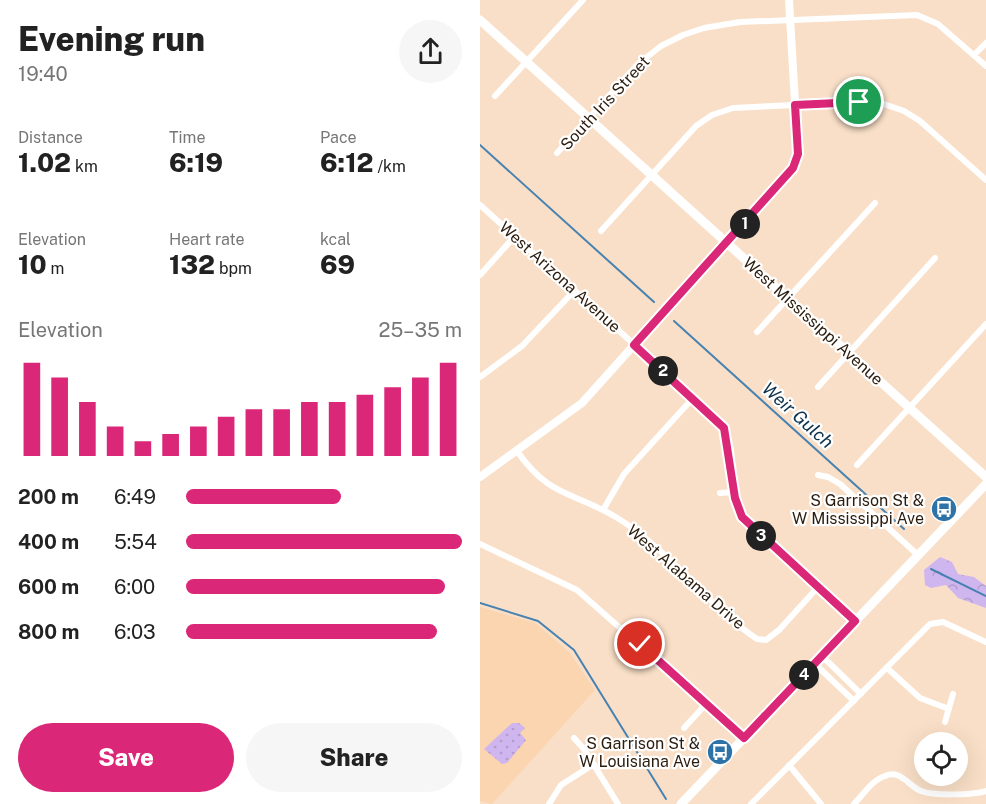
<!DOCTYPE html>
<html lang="en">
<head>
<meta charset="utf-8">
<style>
  :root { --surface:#fff; --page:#f6f6f6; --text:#222; --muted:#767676; --accent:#db2777 }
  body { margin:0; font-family:"Public Sans",sans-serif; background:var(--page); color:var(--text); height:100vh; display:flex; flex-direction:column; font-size:22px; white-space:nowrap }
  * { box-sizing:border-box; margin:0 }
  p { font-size:20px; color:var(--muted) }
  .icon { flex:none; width:33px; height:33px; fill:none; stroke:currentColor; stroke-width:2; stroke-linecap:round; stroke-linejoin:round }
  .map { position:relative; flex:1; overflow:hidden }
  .details { display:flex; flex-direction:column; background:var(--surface); width:480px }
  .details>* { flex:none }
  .buttons { position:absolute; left:434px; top:732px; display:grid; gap:12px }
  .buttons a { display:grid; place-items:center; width:54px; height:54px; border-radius:50%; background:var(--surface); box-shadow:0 6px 24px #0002; font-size:30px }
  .pin { position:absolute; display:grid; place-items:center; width:51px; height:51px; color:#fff; margin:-26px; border:3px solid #fff; border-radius:50%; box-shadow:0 2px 6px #0007 }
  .km { position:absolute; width:30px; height:30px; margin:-15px; border-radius:50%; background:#222; color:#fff; font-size:16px; line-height:30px; text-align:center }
  .round { display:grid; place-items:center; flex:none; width:63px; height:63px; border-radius:32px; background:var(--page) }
  .head { display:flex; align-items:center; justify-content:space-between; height:102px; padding:0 18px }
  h1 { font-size:33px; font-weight:800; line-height:45px }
  .stats { display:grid; grid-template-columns:repeat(3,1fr); gap:9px; height:102px; padding:6px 18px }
  .stats div { display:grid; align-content:center }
  .stats b { font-size:26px; font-weight:800 }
  .stats small { font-size:16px; font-weight:400 }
  .stats p { font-size:16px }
  .chart { height:168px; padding:12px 18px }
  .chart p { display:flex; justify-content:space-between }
  .chart svg { width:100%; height:108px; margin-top:6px; stroke:var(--accent); stroke-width:6 }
  .action { display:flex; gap:12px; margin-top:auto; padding:12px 18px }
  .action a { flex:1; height:69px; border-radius:36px; background:var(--accent); color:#fff; font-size:24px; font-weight:800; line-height:69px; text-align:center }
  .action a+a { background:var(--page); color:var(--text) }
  ul { padding:0 18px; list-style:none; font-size:20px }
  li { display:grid; grid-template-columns:96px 72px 1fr; align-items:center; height:45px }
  li i { height:15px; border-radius:8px; background:var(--accent) }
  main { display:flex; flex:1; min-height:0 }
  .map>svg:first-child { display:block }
  .built { fill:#fbd4b0 }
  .green { fill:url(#green-dots) }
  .forest { fill:url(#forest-crowns) }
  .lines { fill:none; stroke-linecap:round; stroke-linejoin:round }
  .stream { stroke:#4882b0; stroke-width:2 }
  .minor { stroke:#fff; stroke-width:6 }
  .tertiary { stroke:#fff; stroke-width:8 }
  .secondary { stroke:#fff; stroke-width:9 }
  .route-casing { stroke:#fff; stroke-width:12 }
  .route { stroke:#db2777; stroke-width:8 }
  .labels { text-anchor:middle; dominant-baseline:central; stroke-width:4.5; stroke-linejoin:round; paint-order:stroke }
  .street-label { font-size:16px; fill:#2b1c0d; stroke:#fff }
  .poi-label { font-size:16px; fill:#2b1c0d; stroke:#fff; text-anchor:end }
  .water-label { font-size:18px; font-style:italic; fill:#0c324e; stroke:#fff }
</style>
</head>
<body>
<main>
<section class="details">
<div class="head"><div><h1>Evening run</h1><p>19:40</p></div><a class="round"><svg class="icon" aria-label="share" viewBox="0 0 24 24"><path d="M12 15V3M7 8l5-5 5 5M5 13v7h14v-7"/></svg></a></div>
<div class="stats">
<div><p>Distance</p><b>1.02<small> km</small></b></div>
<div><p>Time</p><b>6:19</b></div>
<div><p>Pace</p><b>6:12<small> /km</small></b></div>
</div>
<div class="stats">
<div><p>Elevation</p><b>10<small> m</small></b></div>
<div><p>Heart rate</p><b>132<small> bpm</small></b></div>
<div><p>kcal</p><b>69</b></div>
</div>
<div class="chart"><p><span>Elevation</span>25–35 m</p>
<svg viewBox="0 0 160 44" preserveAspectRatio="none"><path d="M5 44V6M15 44V12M25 44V22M35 44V32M45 44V38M55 44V35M65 44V32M75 44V28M85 44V25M95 44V25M105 44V22M115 44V22M125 44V19M135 44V16M145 44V12M155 44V6"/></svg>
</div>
<ul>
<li><b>200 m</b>6:49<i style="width:56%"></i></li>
<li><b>400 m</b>5:54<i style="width:100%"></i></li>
<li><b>600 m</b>6:00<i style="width:94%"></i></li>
<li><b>800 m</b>6:03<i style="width:91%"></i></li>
</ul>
<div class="action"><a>Save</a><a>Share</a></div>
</section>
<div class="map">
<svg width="506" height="804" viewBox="0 0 506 804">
  <defs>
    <pattern id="green-dots" width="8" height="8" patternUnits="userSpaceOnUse" patternTransform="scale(1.5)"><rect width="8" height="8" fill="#d0b6ef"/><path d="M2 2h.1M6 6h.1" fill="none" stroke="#b39ccc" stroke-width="1.8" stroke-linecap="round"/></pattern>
    <pattern id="forest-crowns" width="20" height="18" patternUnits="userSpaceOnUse" patternTransform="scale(1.5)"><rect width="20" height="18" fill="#d0b6ef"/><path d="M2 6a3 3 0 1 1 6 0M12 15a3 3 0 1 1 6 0" fill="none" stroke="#b39ccc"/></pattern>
  </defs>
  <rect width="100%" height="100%" fill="#f9dfc7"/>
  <path class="built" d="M0,607l55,16 34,29 26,38 -103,114 -12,-3z"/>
  <path class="green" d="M32,723h7l6,5 -5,5 6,7 -19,23 -5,1 -18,-15z"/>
  <path class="forest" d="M460,557l12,5 6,12 16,3 12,9v22l-28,-10 -12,-13 -15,3 -6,-3 -1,-15z"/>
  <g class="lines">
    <path class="stream" d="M0,145l174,157
      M194,321l230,208
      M451,569l55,27
      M0,603l58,18 36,29 92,149"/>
    <path class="minor" d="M494,55l12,-12
      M15,96l88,-96
      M77,153l81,-89 23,-18 22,-11 21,-7 36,-6 177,-7 21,9 48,42
      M0,205l241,218c19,26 5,66 21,94l113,104
      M121,231l95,-105 16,-11 21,-7 126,-6 22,1 23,8 16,10 66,59
      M0,275l35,-39
      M277,332l118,-129
      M0,377l42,-31 52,-55
      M338,387l117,-129
      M37,451c32,46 54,40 97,65 55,32 91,88 143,123l9,1 13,-10 39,-43
      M377,465l129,-141
      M338,475l10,2 12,7 78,71
      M240,493l14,-1
      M123,510l21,-36 69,-76
      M0,544l97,46 168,148
      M342,656l39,38
      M335,664l39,37
      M407,668l33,30 29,11
      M465,722l8,-28
      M204,728l22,-24
      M94,738l10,11 34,55
      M309,765l32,39
      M69,804l12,-19 33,-21
      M271,804l179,-180 13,-2 43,20
      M374,804c9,-9 18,-24 31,-28 16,-7 23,10 36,15 12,5 53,4 65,0"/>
    <path class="tertiary" d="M0,477l102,-74 211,-235 5,-14 -9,-154"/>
    <path class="secondary" d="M0,20l506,457
      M201,804l305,-320"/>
  </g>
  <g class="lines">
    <g class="route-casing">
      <path id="route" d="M160,644l104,94 111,-117 -113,-104 -7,-19 -11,-70 -90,-83 159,-177 5,-14 -3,-49 64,-3"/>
    </g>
    <use href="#route" class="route"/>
  </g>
  <defs>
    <g id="bus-disc" transform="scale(1.35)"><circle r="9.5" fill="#2e73a8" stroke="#fff"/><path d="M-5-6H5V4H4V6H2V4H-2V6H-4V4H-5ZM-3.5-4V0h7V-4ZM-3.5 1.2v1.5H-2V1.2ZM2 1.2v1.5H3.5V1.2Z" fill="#fff"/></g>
  </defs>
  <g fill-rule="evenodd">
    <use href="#bus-disc" x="464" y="509"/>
    <use href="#bus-disc" x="240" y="752"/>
  </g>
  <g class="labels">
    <g class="street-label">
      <text transform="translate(125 103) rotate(-47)">South Iris Street</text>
      <text transform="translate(80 277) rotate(42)">West Arizona Avenue</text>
      <text transform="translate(333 321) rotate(42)">West Mississippi Avenue</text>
      <text transform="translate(206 577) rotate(41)">West Alabama Drive</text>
    </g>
    <g class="poi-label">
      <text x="444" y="500">S Garrison St &amp;<tspan x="444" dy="18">W Mississippi Ave</tspan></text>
      <text x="220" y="743">S Garrison St &amp;<tspan x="220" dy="18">W Louisiana Ave</tspan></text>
    </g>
    <g class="water-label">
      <text transform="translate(318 415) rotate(42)">Weir Gulch</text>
    </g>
  </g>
</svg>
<div class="buttons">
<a><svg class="icon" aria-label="locate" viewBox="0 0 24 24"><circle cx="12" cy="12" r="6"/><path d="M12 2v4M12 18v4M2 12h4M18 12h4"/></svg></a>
</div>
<div class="pin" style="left:379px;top:102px;background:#1e9e55"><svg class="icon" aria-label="arrive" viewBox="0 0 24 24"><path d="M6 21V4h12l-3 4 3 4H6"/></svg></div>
<div class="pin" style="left:160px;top:644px;background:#d93025"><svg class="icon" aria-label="check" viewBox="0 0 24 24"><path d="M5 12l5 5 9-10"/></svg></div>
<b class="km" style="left:265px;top:224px">1</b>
<b class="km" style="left:183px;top:371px">2</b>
<b class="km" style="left:281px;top:536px">3</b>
<b class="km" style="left:324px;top:675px">4</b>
</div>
</main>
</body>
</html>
